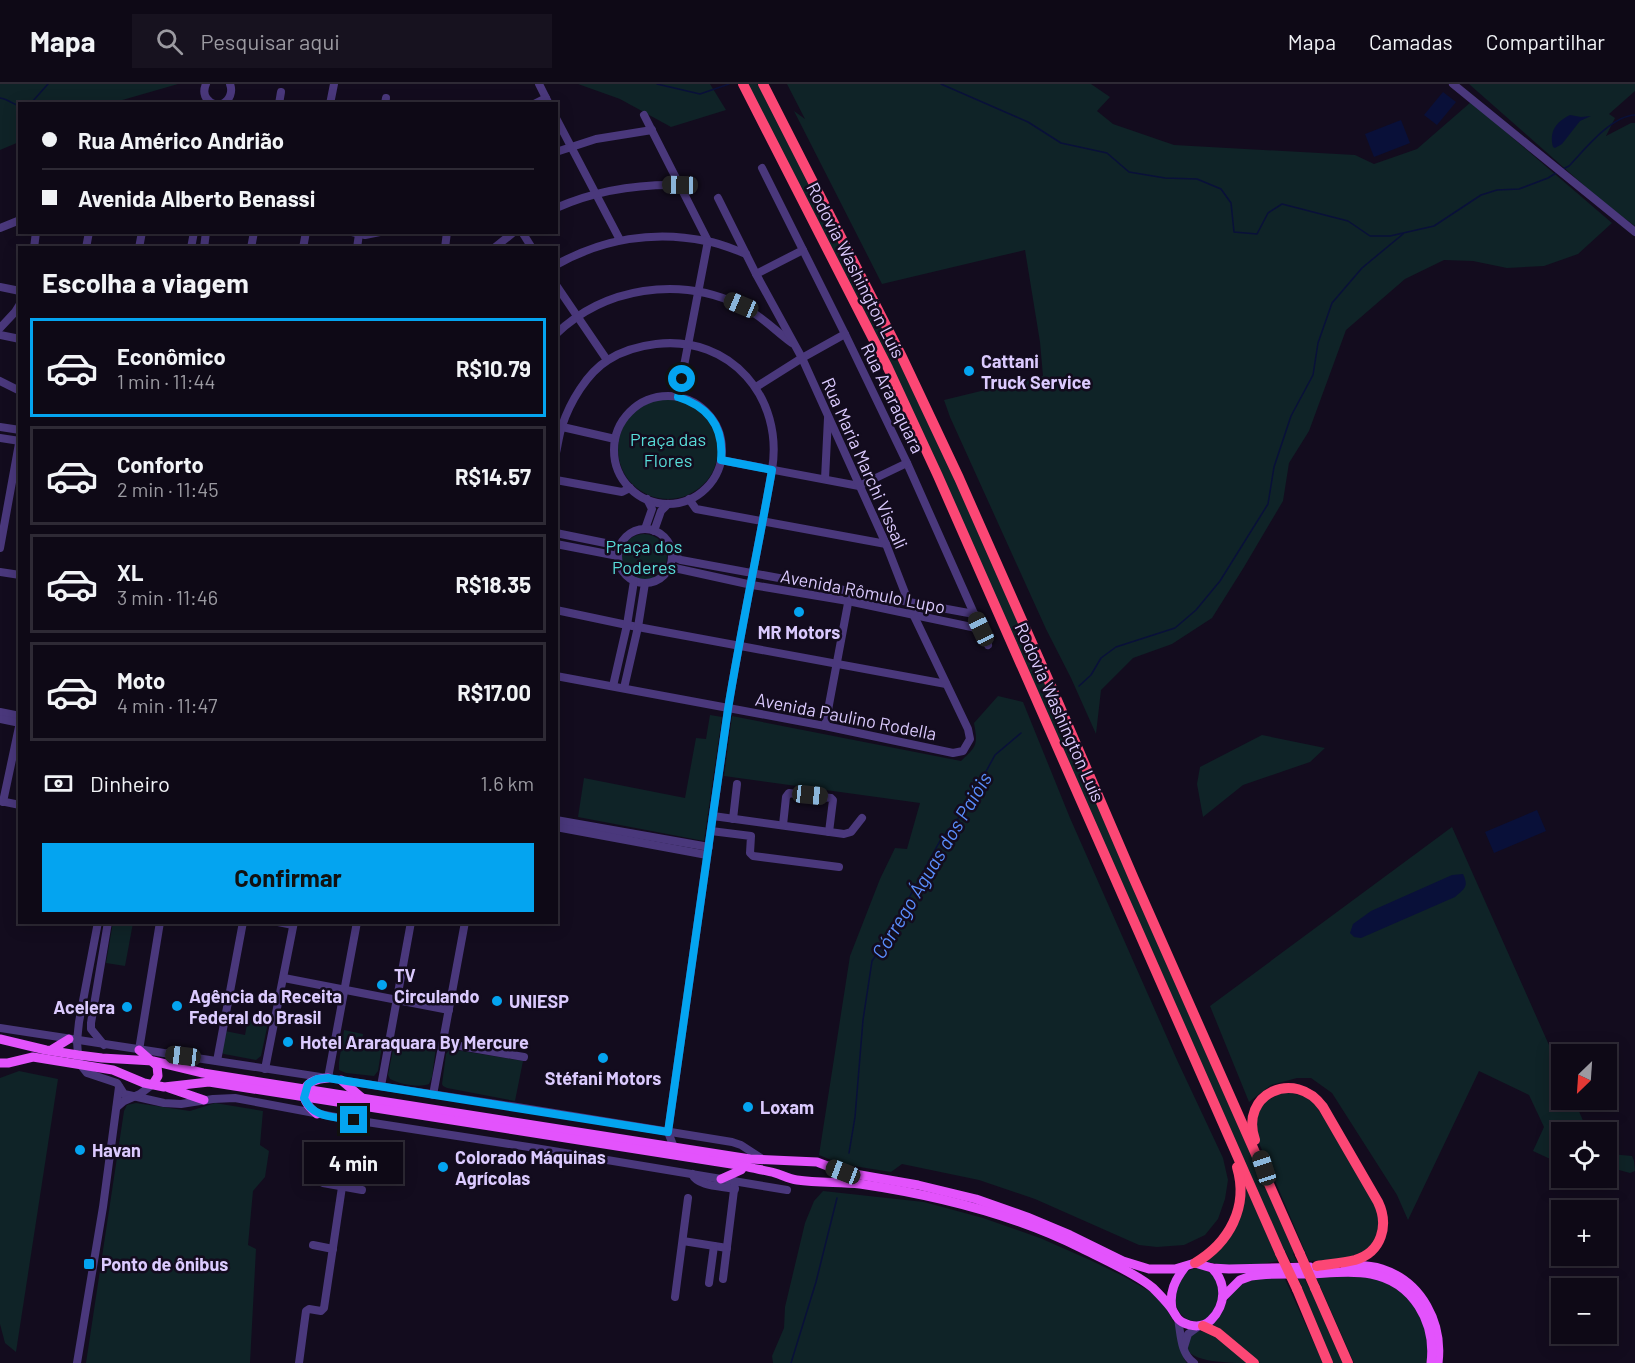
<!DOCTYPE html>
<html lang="pt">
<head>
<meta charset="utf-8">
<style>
  :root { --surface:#0e0916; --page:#17121f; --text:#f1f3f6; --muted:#9b9aa1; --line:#2e2a35; --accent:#04a4f0 }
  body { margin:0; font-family:Barlow,sans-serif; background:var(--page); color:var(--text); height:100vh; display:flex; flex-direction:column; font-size:22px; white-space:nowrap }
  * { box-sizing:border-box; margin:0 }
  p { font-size:20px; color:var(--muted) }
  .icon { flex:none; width:33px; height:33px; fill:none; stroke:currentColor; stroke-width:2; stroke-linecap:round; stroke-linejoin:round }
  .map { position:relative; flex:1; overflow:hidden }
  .sheet { position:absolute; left:18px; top:162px; width:540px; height:678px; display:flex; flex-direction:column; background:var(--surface); border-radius:0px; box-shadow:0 3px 15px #0003,0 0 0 2px var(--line) }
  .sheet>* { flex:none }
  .top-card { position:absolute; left:18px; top:18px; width:540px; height:132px; border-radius:0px; box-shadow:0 3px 15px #0003,0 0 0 2px var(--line); display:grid; align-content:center; height:132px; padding:0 24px; background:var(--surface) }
  .needle { width:39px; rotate:205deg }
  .tools { position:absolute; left:1551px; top:960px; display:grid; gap:12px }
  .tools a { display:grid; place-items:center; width:66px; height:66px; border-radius:0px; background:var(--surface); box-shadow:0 3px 15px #0003,0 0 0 2px var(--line); font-size:30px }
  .end { position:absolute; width:27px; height:27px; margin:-14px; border:8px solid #04a4f0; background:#111; box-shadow:0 0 0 3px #111 }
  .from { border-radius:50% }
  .bubble { position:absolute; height:42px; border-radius:0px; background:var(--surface); box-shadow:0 3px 15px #0003,0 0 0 2px var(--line); font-size:20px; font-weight:700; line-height:42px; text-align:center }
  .car { position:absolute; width:18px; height:36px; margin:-18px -9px; border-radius:8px; box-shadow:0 0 4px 2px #0007; background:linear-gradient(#222 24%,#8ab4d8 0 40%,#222 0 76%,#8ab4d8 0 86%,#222 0) }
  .top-card b { display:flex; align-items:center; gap:21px; height:57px; font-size:22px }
  .top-card b+b { border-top:2px solid var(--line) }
  .top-card i { width:15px; height:15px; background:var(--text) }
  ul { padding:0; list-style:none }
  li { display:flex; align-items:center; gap:18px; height:99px; margin:0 12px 9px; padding:0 12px; border:3px solid var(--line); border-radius:0px }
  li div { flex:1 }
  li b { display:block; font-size:22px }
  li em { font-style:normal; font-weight:700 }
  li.on { border-color:var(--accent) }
  li>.icon { width:54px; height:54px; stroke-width:1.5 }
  h2 { padding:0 24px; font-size:27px; line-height:72px }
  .pay { display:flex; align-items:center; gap:15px; height:66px; padding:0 24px; font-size:22px }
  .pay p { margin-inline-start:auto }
  .action { display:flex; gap:12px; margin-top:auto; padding:12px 24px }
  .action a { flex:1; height:69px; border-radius:0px; background:var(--accent); color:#111; font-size:24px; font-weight:700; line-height:69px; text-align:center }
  header { display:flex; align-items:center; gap:36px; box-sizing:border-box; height:84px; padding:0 30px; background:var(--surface); border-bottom:2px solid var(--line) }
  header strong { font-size:28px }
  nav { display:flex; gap:33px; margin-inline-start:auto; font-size:21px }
  .search { width:420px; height:54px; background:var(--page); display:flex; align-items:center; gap:15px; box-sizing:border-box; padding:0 21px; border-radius:0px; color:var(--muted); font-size:22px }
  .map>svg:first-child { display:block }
  .green { fill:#0f2327 }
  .water { fill:#091039 }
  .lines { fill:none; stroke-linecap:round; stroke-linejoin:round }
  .stream { stroke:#091039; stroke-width:1.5 }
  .minor { stroke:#4a387c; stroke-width:8 }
  .major { stroke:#e353fc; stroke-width:9 }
  .highway { stroke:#fc4775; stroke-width:10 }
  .highway-bridge { stroke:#fc4775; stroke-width:10 }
  .route { stroke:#04a4f0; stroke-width:8 }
  .poi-dot { fill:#04a4f0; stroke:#130c1e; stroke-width:2 }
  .labels { text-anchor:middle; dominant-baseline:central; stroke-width:5; stroke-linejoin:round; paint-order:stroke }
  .street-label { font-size:18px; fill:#dbcafe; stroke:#130c1e }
  .poi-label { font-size:18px; font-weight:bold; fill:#dbcafe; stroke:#130c1e; text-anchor:start }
  .park-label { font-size:18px; fill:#58dcd8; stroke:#130c1e }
  .water-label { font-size:20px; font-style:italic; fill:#5a8dfc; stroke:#130c1e }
</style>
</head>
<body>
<header>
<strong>Mapa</strong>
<div class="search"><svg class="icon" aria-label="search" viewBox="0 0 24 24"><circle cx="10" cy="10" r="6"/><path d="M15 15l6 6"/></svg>Pesquisar aqui</div>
<nav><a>Mapa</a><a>Camadas</a><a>Compartilhar</a></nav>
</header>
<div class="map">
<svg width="1635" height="1279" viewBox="0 0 1635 1279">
  <rect width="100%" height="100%" fill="#130c1e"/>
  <!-- green -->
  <g class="green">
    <polygon points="0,0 178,0 112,19 20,20 19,58 0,66"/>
    <polygon points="578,0 710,0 726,26 671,43 620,15"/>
    <polygon points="747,0 757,0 762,5 857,190 929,336 1033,569 1295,1168 1293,1170 1297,1178 1291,1178 1285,1167 1281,1162 919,343 849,201 749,8"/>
    <polygon points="787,0 1091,0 1110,13 1097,27 1113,40 1174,61 1355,71 1374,80 1417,65 1471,18 1612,139 1578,170 1544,182 1507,184 1473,177 1444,176 1405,195 1346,246 1309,347 1289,379 1283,417 1244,483 1212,534 1172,560 1133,574 1101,606 1096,650 1071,594 1046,545 950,333 944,316 1043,292 1040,258 1025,166 882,200 794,27 805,35"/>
    <polygon points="1469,0 1635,0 1635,7 1609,30 1615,34 1606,52 1631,39 1635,39 1635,142 1604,119"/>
    <circle cx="668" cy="365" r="50"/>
    <circle cx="644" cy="473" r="23"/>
    <path d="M 998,612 L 1023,618 L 1070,734 L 1177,976 L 1223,1074 L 1228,1096 L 1225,1115 L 1218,1135 L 1205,1151 L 1184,1161 L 1157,1163 L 1139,1161 L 1035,1115 L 979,1096 L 902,1080 L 891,1088 L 841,1080 L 819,1071 L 850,872 L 880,795 L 895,764 L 907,765 L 920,719 L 724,692 L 732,632 L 961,677 C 977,662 978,661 974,639 Z"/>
    <polygon points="710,631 722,633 704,757 578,733 584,694 685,714 696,654 706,655"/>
    <polygon points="1262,651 1325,664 1310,678 1243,701 1203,733 1197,700 1200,683"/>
    <polygon points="1452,743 1561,988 1562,1016 1574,1016 1588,1048 1562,1048 1561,1080 1533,1067 1544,1043 1529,1011 1479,987 1408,1136 1397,1111 1332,1009 1311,994 1297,994 1271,1001 1249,1018 1210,922"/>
    <polygon points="113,838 133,839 125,882 106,879"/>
    <polygon points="248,935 268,939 261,972 256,976 224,970 222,969 225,947 245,951"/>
    <polygon points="344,946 363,950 362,957 382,962 378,987 374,992 346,989 339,986 339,978"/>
    <path d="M 395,955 L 436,963 L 432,993 L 429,1000 C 418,1004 400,1000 390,995 L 388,991 Z"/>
    <polygon points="450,965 523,977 515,1017 447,1004 443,1002 442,1000 446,970"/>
    <polygon points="19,987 58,995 16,1268 5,1259 0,1240 0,994"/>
    <polygon points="1284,1007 1311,1014 1375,1116 1382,1136 1372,1163 1346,1175 1309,1177 1256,1052 1254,1046 1261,1020"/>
    <polygon points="136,1019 190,1027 215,1019 263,1027 260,1061 269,1067 265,1093 253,1107 248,1161 256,1165 250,1279 86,1279 124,1027 127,1021"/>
    <polygon points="1607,1061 1609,1061 1611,1070 1632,1072 1634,1077 1635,1087 1630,1089 1619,1086 1607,1088"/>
    <path d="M 1245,1100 L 1278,1177 C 1271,1178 1265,1180 1258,1181 C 1240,1183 1221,1181 1203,1177 L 1217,1166 Z"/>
    <polygon points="823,1107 924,1118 983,1134 1040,1154 1090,1176 1123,1192 1151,1208 1165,1222 1176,1242 1184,1275 1187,1279 773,1279 772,1272 784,1244 785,1223 805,1139 814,1117"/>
    <path d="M 1196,1184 C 1211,1185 1221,1196 1219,1212 C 1212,1255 1162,1238 1179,1199 C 1183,1191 1186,1187 1196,1184 Z"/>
    <polygon points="1354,1191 1380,1196 1400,1207 1416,1224 1427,1250 1427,1279 1354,1279 1316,1193"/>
    <polygon points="1304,1193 1309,1204 1312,1206 1344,1279 1332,1279 1298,1194"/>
    <path d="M 1259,1194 L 1285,1195 L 1323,1279 L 1258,1279 L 1210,1242 C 1225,1231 1225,1211 1241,1200 C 1246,1197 1253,1196 1259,1194 Z"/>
    <path d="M 1198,1247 C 1218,1248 1234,1267 1248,1279 C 1233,1279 1187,1279 1187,1262 C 1187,1253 1192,1251 1198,1247 Z"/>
  </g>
  <!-- water -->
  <g class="water">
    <polygon points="1443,8 1456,18 1437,41 1424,31"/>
    <path d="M 1570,31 L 1581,33 L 1591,32 L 1580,37 L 1562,60 L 1555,64 L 1553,63 C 1549,47 1556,38 1570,31 Z"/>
    <polygon points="1401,36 1410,59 1374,73 1365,50"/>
    <polygon points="1537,726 1546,747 1494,769 1485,748"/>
    <path d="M 1463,790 C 1469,803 1465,804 1455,813 L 1361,854 L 1354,853 L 1350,849 L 1353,840 L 1371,827 L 1452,791 Z"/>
  </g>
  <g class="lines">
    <!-- stream -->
    <g class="stream">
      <polyline points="657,0 700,10 729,0"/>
      <polyline points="941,0 1028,38 1061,59 1107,69 1129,88 1165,94 1197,95 1221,105 1231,119 1234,148 1257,150 1268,129 1282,120 1348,137 1370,152 1390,152 1434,142 1481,111 1497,106 1519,105 1548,94 1556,89"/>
      <path d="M 0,14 C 8,15 12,20 20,22"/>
      <polyline points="29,20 32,18 48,0"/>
      <path d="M 1563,85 L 1569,82 C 1585,65 1611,32 1635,31"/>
      <polyline points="1079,602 1091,591 1101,574 1116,563 1175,544 1196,526 1220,497 1268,420 1274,383 1291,332 1313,291 1318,259 1332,219 1362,184 1403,150"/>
      <polyline points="849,1069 855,1033 863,936 872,877 885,858 941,755 965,726 995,671 1021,649"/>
      <polyline points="791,1279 816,1198 837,1114"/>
    </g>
    <!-- minor -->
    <g class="minor">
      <path d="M 206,0 C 202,9 205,16 214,20"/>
      <polyline points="539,0 549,20"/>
      <polyline points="1453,0 1635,148"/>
      <path d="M 222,20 C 230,16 233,8 230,0"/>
      <polyline points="279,20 281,8"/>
      <polyline points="330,20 334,0"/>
      <polyline points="385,20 386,14"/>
      <polyline points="534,20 546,14"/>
      <polyline points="644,31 708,157 678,313"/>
      <polyline points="556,34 620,156"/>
      <polyline points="556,68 596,55 652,46"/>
      <polyline points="762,84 845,250 907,379 988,561"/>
      <path d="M 556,124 C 596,106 637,100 680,101"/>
      <polyline points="0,144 20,136"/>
      <polyline points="352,148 365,151 380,148"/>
      <polyline points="522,148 532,164"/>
      <polyline points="34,164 36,148"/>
      <polyline points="86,164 89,148"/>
      <polyline points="139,164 142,148"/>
      <polyline points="191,164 194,148"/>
      <polyline points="204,164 206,148"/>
      <polyline points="251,164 254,148"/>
      <polyline points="303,164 306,148"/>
      <polyline points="357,164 359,150"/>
      <polyline points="445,164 447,148"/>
      <polyline points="494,164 514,148"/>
      <path d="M 556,181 C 602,155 654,146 706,157 C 720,159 733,165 746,170"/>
      <polyline points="756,190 803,166"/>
      <polyline points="556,201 607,276"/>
      <polyline points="0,203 20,207"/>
      <polyline points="0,244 15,228 20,220"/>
      <path d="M 556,250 C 605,203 679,192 740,221 C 760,230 774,246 792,259"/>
      <polyline points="0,251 20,255"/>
      <polyline points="0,297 20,307"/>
      <polyline points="756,303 802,274 845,250"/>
      <circle cx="668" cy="366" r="54"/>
      <polyline points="558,342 615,355"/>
      <polyline points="0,343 20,346"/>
      <polyline points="0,354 20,357"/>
      <path d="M 556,369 C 558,360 559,351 562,342 C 570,318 587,289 608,276 C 622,267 639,262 656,260 C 731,251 784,314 772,386 C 758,466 741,545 728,625 L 668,1048 L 675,1066"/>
      <polyline points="721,376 859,402 907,379"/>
      <polyline points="825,395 828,334"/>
      <polyline points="556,396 622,408 630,404"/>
      <polyline points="689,415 696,425 886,460"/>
      <polyline points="645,445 652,425 647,415"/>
      <circle cx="645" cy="472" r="27"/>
      <polyline points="654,447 661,427 668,420"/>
      <polyline points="556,449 620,462"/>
      <polyline points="556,460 618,472"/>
      <polyline points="0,464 20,354"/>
      <polyline points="672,472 681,476 974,530"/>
      <polyline points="670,483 752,501 848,517 981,545"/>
      <polyline points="0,488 20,491"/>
      <polyline points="556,526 627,541 946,600"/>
      <polyline points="556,592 825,642 953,669 963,667 970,655 968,645 914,532 886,460 802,274 756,190 718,114"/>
      <polyline points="613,602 627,541 634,497"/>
      <polyline points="624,604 638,543 645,499"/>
      <polyline points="0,628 20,632"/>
      <polyline points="0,635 20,639"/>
      <polyline points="825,642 849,514"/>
      <polyline points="0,717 20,721"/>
      <polyline points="3,718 20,638"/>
      <polyline points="713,732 844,750 851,748 862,734"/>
      <polyline points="733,735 737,700"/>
      <polyline points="556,736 709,763"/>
      <polyline points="783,741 786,713 789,709 831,714 833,716 829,748"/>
      <polyline points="556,743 707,771"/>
      <polyline points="711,747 751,752 750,769 753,772 839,783"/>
      <polyline points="98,838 79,938 77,957 78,971 80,980 87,989 117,999 124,1010 164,1019 181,1020 213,1015 235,1014 341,1034 535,1064 787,1106"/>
      <polyline points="278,838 293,841"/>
      <polyline points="284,894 449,926"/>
      <polyline points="0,944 517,1023 732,1058 741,1061 764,1076"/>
      <polyline points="443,959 524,973"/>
      <polyline points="104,961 91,945 91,939 108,838"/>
      <polyline points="139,966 160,838"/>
      <polyline points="217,977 243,838"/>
      <polyline points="265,985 294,838"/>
      <polyline points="328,994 357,838"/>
      <polyline points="381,1002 411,838"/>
      <polyline points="433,1011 465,838"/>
      <polyline points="117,1023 124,1017 140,1010 153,1000"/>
      <path d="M 692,1090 C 698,1103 722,1102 735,1105"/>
      <polyline points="323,1099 362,1106"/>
      <polyline points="683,1157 727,1164"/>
      <polyline points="313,1161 333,1165"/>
      <polyline points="723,1195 735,1098"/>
      <polyline points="709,1199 714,1162"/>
      <polyline points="675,1213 688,1114"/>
      <path d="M 1178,1235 C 1181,1250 1180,1269 1194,1279"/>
      <polyline points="1184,1263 1188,1250 1199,1242"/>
      <polyline points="77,1279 103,1123 119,1003"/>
      <polyline points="299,1279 306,1227 309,1225 321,1227 324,1224 342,1103"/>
    </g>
    <!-- major -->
    <g class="major">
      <polyline points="0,955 46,966 78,971 102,974 153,977 203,989 750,1075 817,1078 843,1088 918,1101 976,1115 1027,1133 1070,1151 1123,1177 1149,1185 1175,1185 1195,1179 1212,1184 1229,1185 1310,1183"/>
      <polyline points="51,966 69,955"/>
      <polyline points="139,966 157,982 158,992 153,1000"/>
      <path d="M 0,979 L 8,979 L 33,973 L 113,986 L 144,999 L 164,1003 L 209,998 L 744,1082 C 754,1085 765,1086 775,1089 C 782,1091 789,1095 797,1096 C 817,1099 839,1098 860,1100 C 935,1111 1013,1130 1081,1164 C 1103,1175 1135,1189 1153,1204 C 1159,1210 1166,1217 1171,1224 C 1175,1229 1176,1235 1182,1238 C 1192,1243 1203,1244 1211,1236 C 1226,1221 1227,1199 1212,1184"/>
      <polyline points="341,996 361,1013"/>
      <polyline points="169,1004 204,1016"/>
      <path d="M 317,1030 C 296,1013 301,996 328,994"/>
      <polyline points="721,1095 741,1086 744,1082"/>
      <path d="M 1345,1182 C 1357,1181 1370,1181 1382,1185 C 1422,1198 1443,1239 1438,1279"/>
      <path d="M 1223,1213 L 1240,1196 L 1251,1192 C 1271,1189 1291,1190 1311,1190 C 1330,1189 1352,1186 1371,1190 C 1413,1198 1436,1238 1431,1279"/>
      <path d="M 1172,1225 C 1169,1208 1175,1196 1185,1183"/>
    </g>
    <!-- highway -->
    <g class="highway">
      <polyline points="743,0 888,284 938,392 1280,1169"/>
      <polyline points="763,0 901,271 959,394 1051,602 1134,795 1300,1170"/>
      <path d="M 1255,1056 C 1239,1010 1295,984 1323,1023 L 1378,1118 C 1389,1141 1382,1168 1355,1176 C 1343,1179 1330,1180 1317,1182"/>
      <path d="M 1195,1179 C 1229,1159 1249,1123 1237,1083"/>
      <polyline points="1315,1204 1348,1279"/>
      <polyline points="1297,1205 1328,1279"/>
      <polyline points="1203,1242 1218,1249 1254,1279"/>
    </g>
    <!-- highway-bridge -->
    <g class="highway-bridge">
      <polyline points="1280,1169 1297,1205"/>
      <polyline points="1300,1170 1315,1204"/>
    </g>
  </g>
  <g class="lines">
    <!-- route -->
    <path class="route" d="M 354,1036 C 335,1033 312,1034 304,1014 L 308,1000 L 317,995 L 328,994 L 668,1048 L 728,625 C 741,545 758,466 772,386 L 721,376 C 724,344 710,323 678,313 L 682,295"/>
  </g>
  <!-- markers -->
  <g class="poi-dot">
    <circle cx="969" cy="287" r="6"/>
    <circle cx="799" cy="528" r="6"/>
    <circle cx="382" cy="901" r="6"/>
    <circle cx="497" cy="917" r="6"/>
    <circle cx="177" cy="922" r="6"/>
    <circle cx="127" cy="923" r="6"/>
    <circle cx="288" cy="958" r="6"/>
    <circle cx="603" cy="974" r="6"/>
    <circle cx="748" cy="1023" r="6"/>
    <circle cx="80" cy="1066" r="6"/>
    <circle cx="443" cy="1083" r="6"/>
    <rect x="83" y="1174" width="12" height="12" rx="3"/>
  </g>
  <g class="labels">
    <!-- street labels -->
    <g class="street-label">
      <text transform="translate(856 186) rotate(63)">Rodovia Washington Luís</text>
      <text transform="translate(893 314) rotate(64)">Rua Araraquara</text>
      <text transform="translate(865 379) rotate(66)">Rua Maria Marchi Vissali</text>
      <text transform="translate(863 507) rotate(11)">Avenida Rômulo Lupo</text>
      <text transform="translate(1060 628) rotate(66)">Rodovia Washington Luís</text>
      <text transform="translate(846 632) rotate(11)">Avenida Paulino Rodella</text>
    </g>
    <!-- poi labels -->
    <g class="poi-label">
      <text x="981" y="277">Cattani<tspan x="981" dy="21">Truck Service</tspan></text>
      <text x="799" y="548" text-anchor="middle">MR Motors</text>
      <text x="394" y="891">TV<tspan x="394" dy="21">Circulando</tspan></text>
      <text x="189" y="912">Agência da Receita<tspan x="189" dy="21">Federal do Brasil</tspan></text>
      <text x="509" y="917">UNIESP</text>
      <text x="115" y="923" text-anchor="end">Acelera</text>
      <text x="300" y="958">Hotel Araraquara By Mercure</text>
      <text x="603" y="994" text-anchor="middle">Stéfani Motors</text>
      <text x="760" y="1023">Loxam</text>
      <text x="92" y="1066">Havan</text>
      <text x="455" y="1073">Colorado Máquinas<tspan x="455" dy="21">Agrícolas</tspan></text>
      <text x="101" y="1180">Ponto de ônibus</text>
    </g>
    <!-- park labels -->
    <g class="park-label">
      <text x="668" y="355">Praça das<tspan x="668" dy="21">Flores</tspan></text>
      <text x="644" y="462">Praça dos<tspan x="644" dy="21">Poderes</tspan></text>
    </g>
    <!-- water labels -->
    <g class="water-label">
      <text transform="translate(931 781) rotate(-59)">Córrego Águas dos Paióis</text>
    </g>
  </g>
</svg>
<div class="tools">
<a><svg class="needle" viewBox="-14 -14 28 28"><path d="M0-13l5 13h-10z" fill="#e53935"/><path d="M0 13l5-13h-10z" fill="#9b9aa1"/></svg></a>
<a><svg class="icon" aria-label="locate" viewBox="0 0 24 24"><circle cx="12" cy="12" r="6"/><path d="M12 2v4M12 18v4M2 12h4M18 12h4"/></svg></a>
<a>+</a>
<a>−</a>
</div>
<i class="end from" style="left:682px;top:295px"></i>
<i class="end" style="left:354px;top:1036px"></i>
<div class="bubble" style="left:304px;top:1058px;width:99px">4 min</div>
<i class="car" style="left:680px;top:101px;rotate:271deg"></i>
<i class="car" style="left:741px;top:221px;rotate:293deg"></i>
<i class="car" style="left:981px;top:545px;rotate:335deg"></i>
<i class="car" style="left:810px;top:711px;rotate:96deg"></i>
<i class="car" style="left:183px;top:972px;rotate:277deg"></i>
<i class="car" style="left:1264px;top:1084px;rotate:342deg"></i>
<i class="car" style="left:843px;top:1088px;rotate:291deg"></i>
<div class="top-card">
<b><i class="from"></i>Rua Américo Andrião</b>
<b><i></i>Avenida Alberto Benassi</b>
</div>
<section class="sheet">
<h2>Escolha a viagem</h2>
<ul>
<li class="on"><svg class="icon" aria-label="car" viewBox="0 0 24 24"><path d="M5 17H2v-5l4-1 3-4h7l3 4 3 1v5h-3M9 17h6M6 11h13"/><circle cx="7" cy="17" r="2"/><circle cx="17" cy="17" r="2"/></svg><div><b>Econômico</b><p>1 min · 11:44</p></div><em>R$10.79</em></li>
<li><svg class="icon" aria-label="car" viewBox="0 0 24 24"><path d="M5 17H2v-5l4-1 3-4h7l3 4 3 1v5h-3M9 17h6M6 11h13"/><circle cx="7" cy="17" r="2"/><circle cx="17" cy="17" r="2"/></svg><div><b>Conforto</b><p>2 min · 11:45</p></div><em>R$14.57</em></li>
<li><svg class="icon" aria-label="car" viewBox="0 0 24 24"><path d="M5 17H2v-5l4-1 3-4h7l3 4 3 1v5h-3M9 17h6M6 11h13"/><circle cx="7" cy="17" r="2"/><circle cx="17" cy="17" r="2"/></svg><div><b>XL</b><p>3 min · 11:46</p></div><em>R$18.35</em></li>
<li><svg class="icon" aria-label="car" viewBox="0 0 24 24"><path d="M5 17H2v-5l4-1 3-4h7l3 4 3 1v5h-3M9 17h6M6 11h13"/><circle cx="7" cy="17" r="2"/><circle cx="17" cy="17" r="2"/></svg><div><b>Moto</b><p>4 min · 11:47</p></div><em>R$17.00</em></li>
</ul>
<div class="pay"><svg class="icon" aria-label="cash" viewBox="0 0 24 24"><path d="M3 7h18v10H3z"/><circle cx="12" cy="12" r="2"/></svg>Dinheiro<p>1.6 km</p></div>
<div class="action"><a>Confirmar</a></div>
</section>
</div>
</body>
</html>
